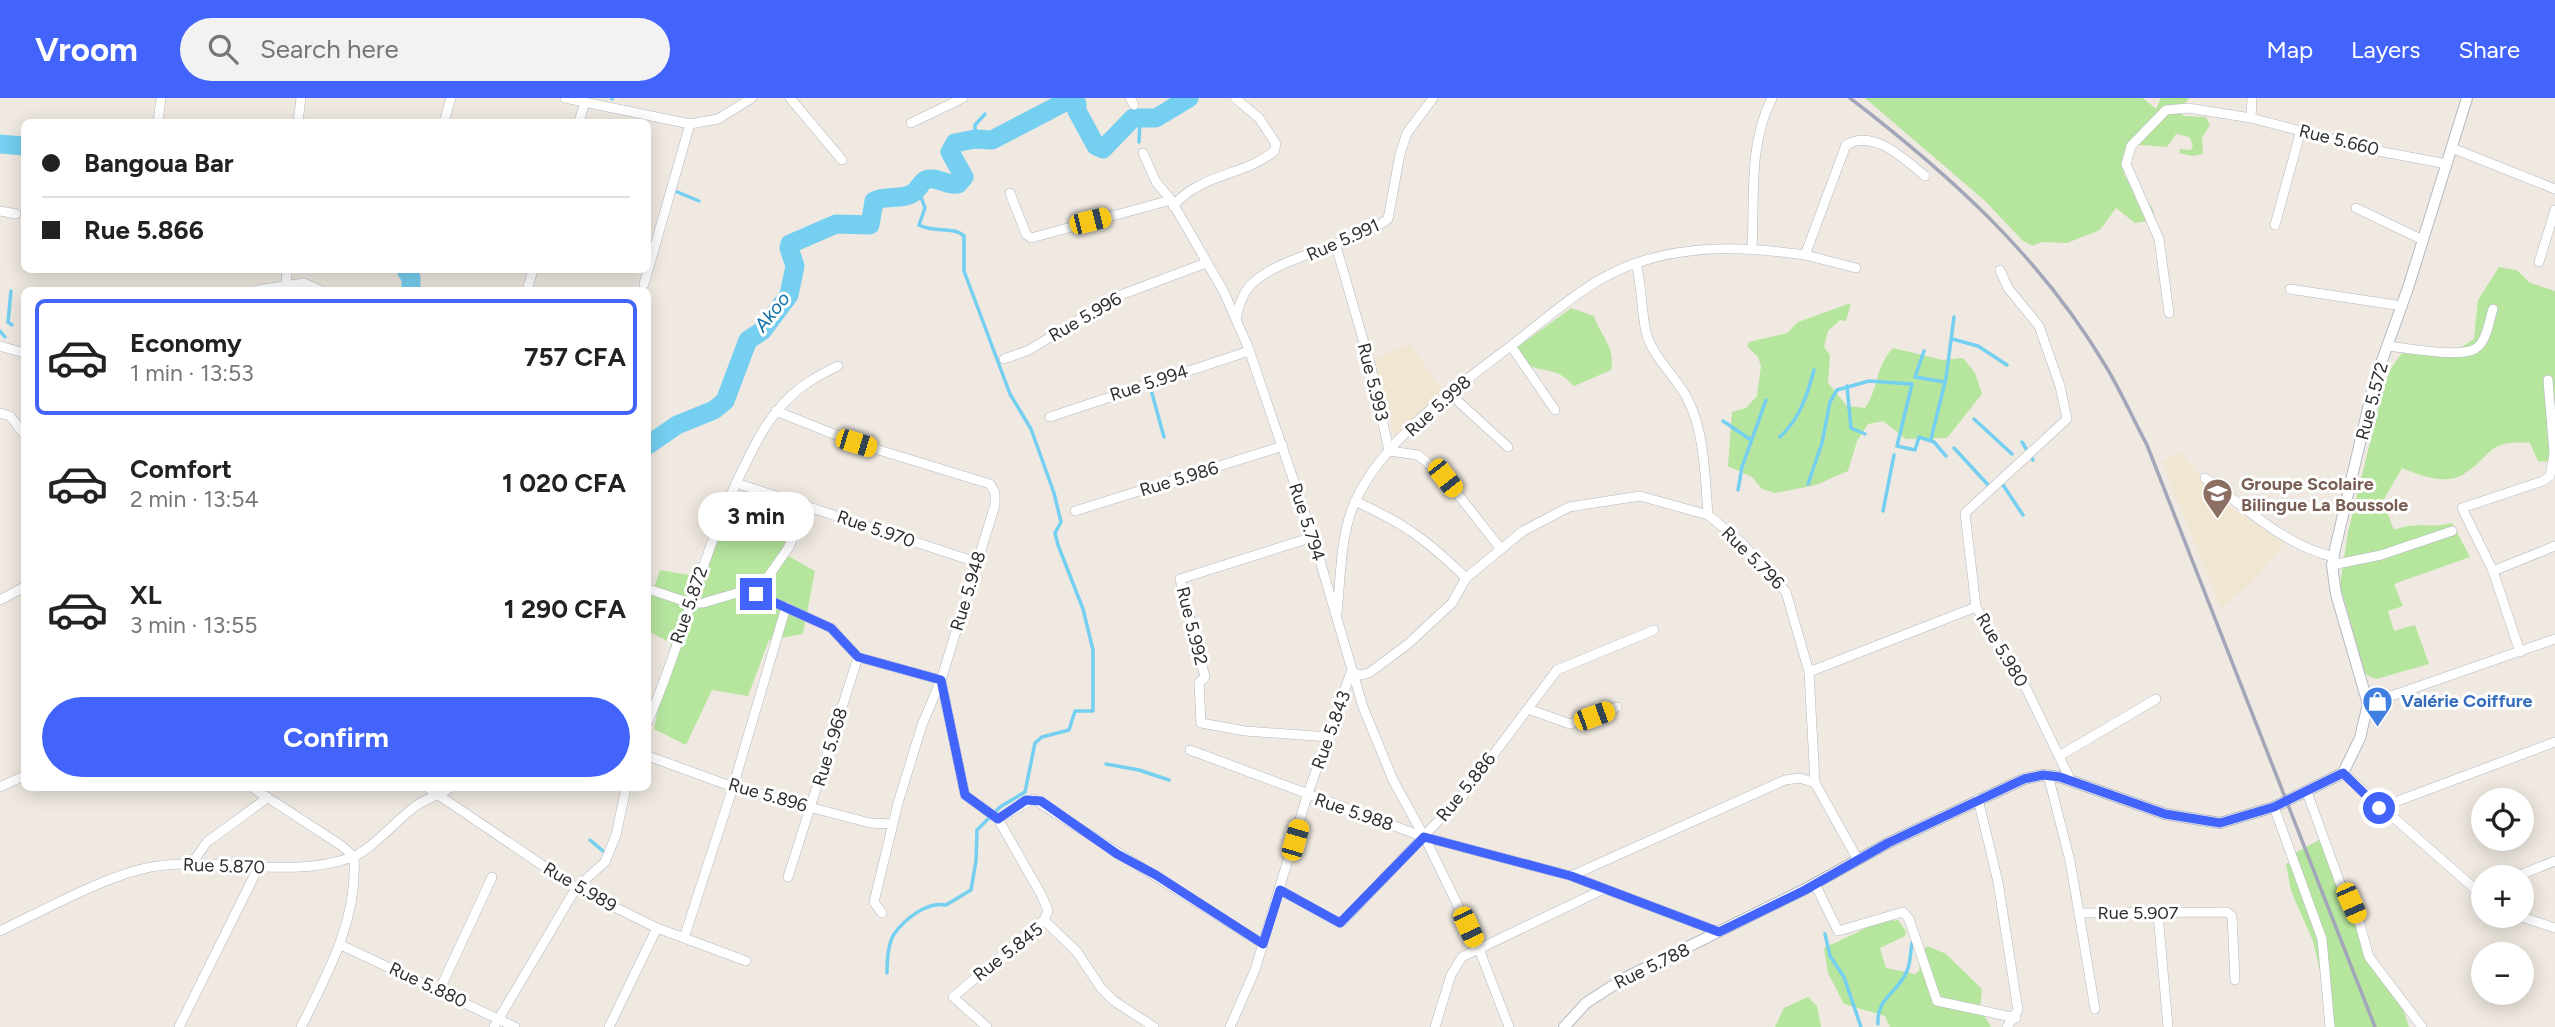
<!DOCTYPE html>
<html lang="en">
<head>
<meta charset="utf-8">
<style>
  :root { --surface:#fff; --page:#f2f2f2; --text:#222; --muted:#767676; --line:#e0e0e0; --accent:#4264fb }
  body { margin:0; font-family:Figtree,sans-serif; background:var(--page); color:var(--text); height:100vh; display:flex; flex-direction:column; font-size:26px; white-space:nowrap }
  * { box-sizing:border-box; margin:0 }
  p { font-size:23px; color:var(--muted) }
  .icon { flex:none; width:38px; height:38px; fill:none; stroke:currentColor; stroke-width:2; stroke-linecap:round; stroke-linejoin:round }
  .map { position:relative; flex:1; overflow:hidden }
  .details { position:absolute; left:21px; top:189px; width:630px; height:504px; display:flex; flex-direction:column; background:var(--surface); border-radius:10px; box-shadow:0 4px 18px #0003 }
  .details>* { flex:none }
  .banner { position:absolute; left:21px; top:21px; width:630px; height:154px; border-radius:10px; box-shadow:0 4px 18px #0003; display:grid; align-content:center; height:154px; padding:0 21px; background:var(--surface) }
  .tools { position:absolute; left:2471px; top:690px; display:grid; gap:14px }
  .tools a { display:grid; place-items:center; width:63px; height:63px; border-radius:50%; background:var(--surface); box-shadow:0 4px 18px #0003; font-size:35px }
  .end { position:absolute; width:32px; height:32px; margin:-16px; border:9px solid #4264fb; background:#fff; box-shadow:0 0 0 4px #fff }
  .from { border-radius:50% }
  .bubble { position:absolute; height:49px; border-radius:24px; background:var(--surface); box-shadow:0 4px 18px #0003; font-size:23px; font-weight:700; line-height:49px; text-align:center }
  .car { position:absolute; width:21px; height:42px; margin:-21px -10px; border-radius:9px; box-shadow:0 0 5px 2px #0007; background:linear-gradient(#f5c518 24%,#345 0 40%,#f5c518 0 76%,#345 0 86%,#f5c518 0) }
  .banner b { display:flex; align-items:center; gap:24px; height:66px; font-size:26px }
  .banner b+b { border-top:2px solid var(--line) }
  .banner i { width:18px; height:18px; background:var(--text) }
  ul { padding:12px 0 0; list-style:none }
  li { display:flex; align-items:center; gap:21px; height:116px; margin:0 14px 10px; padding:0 7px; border:4px solid transparent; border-radius:10px }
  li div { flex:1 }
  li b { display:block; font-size:26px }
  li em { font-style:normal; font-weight:700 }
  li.active { border-color:var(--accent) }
  li>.icon { width:63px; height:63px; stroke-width:1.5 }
  .cta { display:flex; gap:14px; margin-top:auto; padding:14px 21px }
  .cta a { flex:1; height:80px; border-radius:42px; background:var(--accent); color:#fff; font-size:28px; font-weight:700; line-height:80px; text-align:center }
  header { display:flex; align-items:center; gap:42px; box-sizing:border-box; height:98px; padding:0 35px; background:var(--accent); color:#fff }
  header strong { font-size:33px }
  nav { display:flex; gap:38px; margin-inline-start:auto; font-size:24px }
  .search { width:490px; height:63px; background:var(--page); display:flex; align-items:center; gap:18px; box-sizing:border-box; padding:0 24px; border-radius:38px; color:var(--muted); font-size:26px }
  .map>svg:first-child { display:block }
  .education { fill:#f0e6d1 }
  .green { fill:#b6e59e }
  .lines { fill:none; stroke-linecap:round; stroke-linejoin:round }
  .stream { stroke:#75cff0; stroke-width:3.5 }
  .river { stroke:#75cff0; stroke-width:19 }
  .minor-casing { stroke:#b4b7c1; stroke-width:10 }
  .tertiary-casing { stroke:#b4b7c1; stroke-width:12 }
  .minor { stroke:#fff; stroke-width:9 }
  .tertiary { stroke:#fff; stroke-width:10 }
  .rail { stroke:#a3a6b8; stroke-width:3.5 }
  .route { stroke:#4264fb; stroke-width:9 }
  .labels { text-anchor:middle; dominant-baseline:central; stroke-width:6; stroke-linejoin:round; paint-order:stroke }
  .street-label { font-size:18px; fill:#2e2e2e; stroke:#fff }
  .education-label { font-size:18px; font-weight:bold; fill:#785e54; stroke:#fff; text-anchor:start }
  .shop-label { font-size:18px; font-weight:bold; fill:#366cbe; stroke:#fff; text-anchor:start }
  .water-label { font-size:19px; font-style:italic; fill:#0d6fa3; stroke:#fff }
</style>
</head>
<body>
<header>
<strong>Vroom</strong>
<div class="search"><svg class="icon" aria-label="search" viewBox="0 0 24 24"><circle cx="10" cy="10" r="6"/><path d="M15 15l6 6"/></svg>Search here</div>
<nav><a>Map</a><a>Layers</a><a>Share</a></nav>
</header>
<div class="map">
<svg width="2555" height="929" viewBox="0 0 2555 929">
  <rect width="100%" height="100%" fill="#efe9e1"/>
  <!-- education -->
  <g class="education">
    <polygon points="1410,246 1445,295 1395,338 1373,262"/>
    <polygon points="2180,354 2218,401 2284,446 2253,483 2221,510 2162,364"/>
  </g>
  <!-- green -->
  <g class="green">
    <polygon points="1865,0 2143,0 2156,11 2161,0 2189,0 2181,12 2183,18 2206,19 2210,27 2202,40 2203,56 2192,58 2179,55 2180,51 2191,52 2193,46 2189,39 2176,36 2167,49 2140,47 2127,52 2124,77 2144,105 2152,109 2154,116 2148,123 2135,125 2116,110 2100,132 2067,145 2041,144 2033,148 2023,143 1984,102"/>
    <path d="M 2499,169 L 2517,172 L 2530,185 L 2555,193 L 2555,364 L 2538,363 L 2530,345 C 2485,341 2493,359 2462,377 C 2444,387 2419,377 2402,370 L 2383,403 L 2394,432 C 2418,423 2428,431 2452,425 L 2470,459 L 2394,486 L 2403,508 L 2388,513 L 2394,533 L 2415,527 L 2429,566 L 2376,581 L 2365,576 L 2340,487 L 2348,434 L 2384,288 L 2391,270 L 2402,255 C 2432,258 2449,259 2474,241 L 2478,202 Z"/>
    <path d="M 1851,205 L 1846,223 L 1840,222 L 1828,233 L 1824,249 L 1830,257 L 1828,285 L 1847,308 L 1865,310 C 1880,288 1873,273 1893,250 L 1943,262 L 1963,260 L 1975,275 L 1982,296 L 1947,340 L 1906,341 L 1883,323 L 1868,326 L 1857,343 L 1848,373 L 1816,387 L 1775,395 L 1762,391 L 1752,379 L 1728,368 L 1732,314 L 1746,310 L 1757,298 L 1761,268 L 1758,259 L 1747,248 L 1749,244 L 1787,235 L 1798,224 Z"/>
    <path d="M 1571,210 L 1594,218 C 1600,238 1616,248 1611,272 L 1574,288 C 1570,284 1565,279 1561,277 C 1545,268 1519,275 1518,249 Z"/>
    <polygon points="737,397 799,412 781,454 815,473 803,536 769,542 748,598 712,592 686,647 654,631 671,545 648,533 648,507 660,472 700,479"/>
    <polygon points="2319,742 2353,815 2374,872 2403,911 2409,929 2333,929 2313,843 2291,793 2286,766 2296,761 2295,755"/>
    <polygon points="1898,822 1906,833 1905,838 1880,850 1886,870 1915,876 1919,873 1921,853 1928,848 1946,856 1982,891 1980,910 1991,929 1890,929 1885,918 1844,906 1828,875 1824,850 1879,824"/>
    <polygon points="1808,899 1817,908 1821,929 1775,929 1784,910"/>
  </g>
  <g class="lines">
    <!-- stream -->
    <g class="stream">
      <polyline points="612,1 612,0"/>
      <polyline points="975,41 975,27 985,16"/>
      <polyline points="1139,44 1140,20"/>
      <polyline points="675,93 699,103"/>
      <polyline points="26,172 27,172"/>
      <polyline points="11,193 8,224 12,227"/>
      <polyline points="0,233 5,239"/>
      <polyline points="1952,241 1978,248 2007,267"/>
      <polyline points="1924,253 1915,279 1945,284"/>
      <polyline points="1150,288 1164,339"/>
      <polyline points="1847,288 1851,330 1865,336"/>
      <polyline points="1974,321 2012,356"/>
      <polyline points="1723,323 1751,342"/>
      <path d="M 1780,339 C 1800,320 1807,298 1814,272"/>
      <polyline points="1931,341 1946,280 1954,219"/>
      <polyline points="2022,344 2033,362"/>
      <polyline points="1954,350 1990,389"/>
      <polyline points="2001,384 2023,417"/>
      <polyline points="1808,386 1822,345 1830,304 1837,292 1869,283 1912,286 1897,348 1915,352 1919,339 1934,344 1946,358"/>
      <polyline points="1738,392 1742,369 1766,302"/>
      <polyline points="1883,413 1894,357"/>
      <polyline points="1106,666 1139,672 1169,682"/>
      <polyline points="590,742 603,753"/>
      <polyline points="1825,836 1830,858 1844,879 1861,929"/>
      <path d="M 887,875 C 887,864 888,846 894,836 C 905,821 927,803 946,807 L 971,792 L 976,763 L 977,732 L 1000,709 L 1025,694 L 1035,645 L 1042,639 L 1069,632 L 1075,613 L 1093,613 L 1093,552 L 1083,511 L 1058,447 L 1055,435 L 1061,424 L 1054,395 L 1031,331 L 1010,296 L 964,173 L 964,138 C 954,128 933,135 919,127 L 925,110 L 918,91"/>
      <path d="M 1878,926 C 1876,900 1898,895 1907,873 C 1911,864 1910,855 1912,845"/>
    </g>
    <!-- river -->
    <g class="river">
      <polyline points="0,46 24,48"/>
      <polyline points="406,172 411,180 411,192"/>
      <path d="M 648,347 L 677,327 L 714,312 L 725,303 L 748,242 L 762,233 L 789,197 L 795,168 L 789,150 L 790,146 L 836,126 L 870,127 L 874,103 C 887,96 901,103 913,95 C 920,91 921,81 930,81 C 941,80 947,88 958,86 L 964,79 L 950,54 L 955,45 L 975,41 L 992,42 L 1061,6 L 1071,3 L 1077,6 L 1077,13 L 1096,48 L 1103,51 L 1133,20 L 1156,20 L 1189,0"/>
    </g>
    <defs>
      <g id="minor">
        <polyline points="565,0 690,26 644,186"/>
        <polyline points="790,0 842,62"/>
        <polyline points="1130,0 1134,7"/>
        <polyline points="2252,0 2251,20 2378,53 2447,66"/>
        <polyline points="158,24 161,0"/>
        <polyline points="298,24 301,0"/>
        <polyline points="444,24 451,0"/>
        <polyline points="579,24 585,4"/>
        <polyline points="911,25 963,0"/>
        <polyline points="690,26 718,21 752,0"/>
        <polyline points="2452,50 2555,91"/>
        <polyline points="1143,55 1156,84 1171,102"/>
        <polyline points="1010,95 1026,136 1031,140 1171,102 1224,194 1248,249 1313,439 1363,609 1393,682 1428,746 1479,851 1509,929"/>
        <path d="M 1173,108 C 1201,75 1245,78 1274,53 L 1276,46 L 1259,20 L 1235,0"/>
        <polyline points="2356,110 2423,142"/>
        <polyline points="0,113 16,116"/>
        <polyline points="2275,127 2301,32"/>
        <polyline points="1336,148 1371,269 1389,353 1418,357 1445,380 1501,451"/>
        <path d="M 1752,150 C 1755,98 1748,48 1772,0"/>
        <polyline points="1805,157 1856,170"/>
        <polyline points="2539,164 2555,112"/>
        <path d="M 1636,165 C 1642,188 1641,211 1646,234 C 1652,259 1677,279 1688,302 C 1705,336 1705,380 1708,417"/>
        <polyline points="286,186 287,172"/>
        <polyline points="2290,191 2402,208"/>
        <polyline points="257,192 304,185 320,192"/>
        <polyline points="527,192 533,172"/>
        <polyline points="2169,215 2159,141 2126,66 2131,48 2166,12 2188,10 2251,20"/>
        <path d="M 1236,221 C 1238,211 1241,199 1248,190 C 1274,158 1352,149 1388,121 L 1400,56 L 1407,35 L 1433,0"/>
        <polyline points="0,248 24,255"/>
        <polyline points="1511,248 1555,312"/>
        <path d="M 2388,248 C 2407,250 2459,260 2475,251 C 2487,244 2489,222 2493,211"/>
        <polyline points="1004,261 1029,252 1118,198 1206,165"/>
        <polyline points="1450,296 1508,349"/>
        <polyline points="776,313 856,345 990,386 995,395 995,407 941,582 922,627 898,705 874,804 882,815"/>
        <polyline points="0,315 10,318 24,336"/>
        <polyline points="1050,319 1249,253"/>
        <path d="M 2205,380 C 2245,409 2285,448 2334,459"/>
        <polyline points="736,385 976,464"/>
        <path d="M 1355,403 C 1405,426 1427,442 1466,480"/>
        <polyline points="1075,413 1283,348"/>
        <polyline points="1313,439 1180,481 1205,579 1199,585 1201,625 1245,633 1329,639"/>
        <polyline points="2332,467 2381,457 2452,433"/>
        <polyline points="2493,473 2555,448"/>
        <polyline points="648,491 690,505 703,505 737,495 756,496 831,530 858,559 941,582 965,697 998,721"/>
        <polyline points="756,496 789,449 806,407"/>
        <polyline points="0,502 24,489"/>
        <polyline points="1976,509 1965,415 2067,321 2060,288 2039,228 2008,190 2000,172"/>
        <path d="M 1337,514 C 1341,478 1340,437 1355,404 C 1382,342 1459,287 1512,247 C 1551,217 1589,181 1636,165 C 1691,146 1748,149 1805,157 L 1846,47 C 1874,31 1903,60 1925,78"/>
        <polyline points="2520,554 2493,473 2462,410 2543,383 2550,378 2554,355 2548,282"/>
        <polyline points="1809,574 1976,509 2027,592 2070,681"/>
        <polyline points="2368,606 2555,541"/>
        <polyline points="1528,611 1570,626 1617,609"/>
        <path d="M 648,623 C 683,543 702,456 740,377 C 751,355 762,330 778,312 C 795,291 814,279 838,268"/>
        <polyline points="1190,652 1424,739 1571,778 1719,834"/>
        <polyline points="2061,657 2156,601"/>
        <polyline points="648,658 733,689 870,725 892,726"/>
        <polyline points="2343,675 2483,798"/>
        <polyline points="2048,677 2070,763 2079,815 2227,814 2232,818 2235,882"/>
        <polyline points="0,689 24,678"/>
        <path d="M 253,690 L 342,748 L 354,759 C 358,821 328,875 301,929"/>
        <polyline points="428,690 576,790 657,830 746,863"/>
        <polyline points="2307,694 2340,785 2359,823 2369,859 2422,929"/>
        <polyline points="1978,701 1998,784 2018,912 2007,929"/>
        <polyline points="2274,709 2322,841 2330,929"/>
        <polyline points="2379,710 2555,644"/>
        <polyline points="192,765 207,744 267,700"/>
        <polyline points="1571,778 1785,682 1800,680 1815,685"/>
        <polyline points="788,779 858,559"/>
        <polyline points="2515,779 2555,763"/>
        <polyline points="1815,786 1838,833 1903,814 1909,821 1937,903 2016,920"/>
        <polyline points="1280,792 1337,824 1343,823 1463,697 1557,572 1654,532"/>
        <polyline points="2079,815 2095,911"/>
        <polyline points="2158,816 2168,929"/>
        <polyline points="2516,817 2555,830"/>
        <polyline points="1044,822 1048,813 1042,798 998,721 1033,701 1263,846"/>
        <path d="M 0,833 C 42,813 114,773 158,768 C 222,759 288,781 350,760 C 369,754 396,723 413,710 C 424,701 438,698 450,690"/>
        <polyline points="684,840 733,689 786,509"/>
        <polyline points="341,847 515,929"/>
        <polyline points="440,891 492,779"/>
        <polyline points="179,929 258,770"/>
        <polyline points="494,929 576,790 605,764 616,737 626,690"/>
        <polyline points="609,929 657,830"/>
        <polyline points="987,929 953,899 1044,822 1077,854 1101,890 1114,903 1154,929"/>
        <polyline points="1230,929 1255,872 1307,698 1351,574 1361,577 1369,575 1408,546 1452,505 1466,480 1523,433 1569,409 1640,398 1708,417 1742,445 1786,494 1809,574 1815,685 1858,762"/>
        <polyline points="1435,929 1451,877 1462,859 1604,791"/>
      </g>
      <polyline id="tertiary" points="1564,929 1586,905 1623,881 1805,791 1888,745 2024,681 2043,677 2060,679 2165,716 2220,725 2274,709 2343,675 2360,640 2368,606 2336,496 2332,467 2335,451 2374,285 2408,190 2467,0"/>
    </defs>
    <!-- minor casing -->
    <use href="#minor" class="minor-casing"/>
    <!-- tertiary casing -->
    <use href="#tertiary" class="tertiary-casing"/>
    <!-- minor -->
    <use href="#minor" class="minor"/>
    <!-- tertiary -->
    <use href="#tertiary" class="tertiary"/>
    <!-- rail -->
    <path class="rail" d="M 1850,0 C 1949,76 2040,158 2105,267 C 2121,293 2133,321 2147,347 L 2375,929"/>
  </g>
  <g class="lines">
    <!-- route -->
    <polyline class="route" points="756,496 831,530 858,559 941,582 965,697 998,721 1026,702 1041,703 1117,756 1156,777 1263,846 1280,792 1340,825 1424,739 1571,778 1719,834 1805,792 1888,745 2024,681 2043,677 2060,679 2165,716 2220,725 2274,709 2343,675 2379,710"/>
  </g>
  <!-- icons -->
  <defs>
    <symbol id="school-pin" viewBox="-11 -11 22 30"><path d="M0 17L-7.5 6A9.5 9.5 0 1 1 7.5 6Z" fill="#8d6e63" stroke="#fff"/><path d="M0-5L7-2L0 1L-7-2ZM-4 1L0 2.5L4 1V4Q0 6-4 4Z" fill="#fff"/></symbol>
    <symbol id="shop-pin" viewBox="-11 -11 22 30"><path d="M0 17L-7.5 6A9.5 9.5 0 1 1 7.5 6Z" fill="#3f7fe0" stroke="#fff"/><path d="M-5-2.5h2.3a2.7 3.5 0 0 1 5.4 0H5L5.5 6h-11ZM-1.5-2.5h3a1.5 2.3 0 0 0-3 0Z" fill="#fff"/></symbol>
  </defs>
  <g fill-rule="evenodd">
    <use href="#school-pin" x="2200" y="378" width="35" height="47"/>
    <use href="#shop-pin" x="2360" y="586" width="35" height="47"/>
  </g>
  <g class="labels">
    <!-- street labels -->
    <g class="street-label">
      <text transform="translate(2339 42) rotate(14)">Rue 5.660</text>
      <text transform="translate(1343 142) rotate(-24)">Rue 5.991</text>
      <text transform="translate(1085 219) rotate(-30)">Rue 5.996</text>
      <text transform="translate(1373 284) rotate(76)">Rue 5.993</text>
      <text transform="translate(1149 285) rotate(-18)">Rue 5.994</text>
      <text transform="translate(2372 303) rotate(-75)">Rue 5.572</text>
      <text transform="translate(1438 308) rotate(-42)">Rue 5.998</text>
      <text transform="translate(1179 381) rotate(-17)">Rue 5.986</text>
      <text transform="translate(1307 424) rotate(72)">Rue 5.794</text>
      <text transform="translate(876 431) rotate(19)">Rue 5.970</text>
      <text transform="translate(1753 460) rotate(45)">Rue 5.796</text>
      <text transform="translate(968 493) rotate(-73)">Rue 5.948</text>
      <text transform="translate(689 507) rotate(-71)">Rue 5.872</text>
      <text transform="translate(1192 528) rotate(76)">Rue 5.992</text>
      <text transform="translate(2002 552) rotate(59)">Rue 5.980</text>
      <text transform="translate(1331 632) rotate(-70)">Rue 5.843</text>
      <text transform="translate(830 649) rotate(-73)">Rue 5.968</text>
      <text transform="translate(1466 689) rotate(-51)">Rue 5.886</text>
      <text transform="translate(768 697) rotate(16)">Rue 5.896</text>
      <text transform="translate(1354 714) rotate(19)">Rue 5.988</text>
      <text transform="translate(224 768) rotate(2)">Rue 5.870</text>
      <text transform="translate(580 789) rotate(30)">Rue 5.989</text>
      <text x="2138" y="815">Rue 5.907</text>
      <text transform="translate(1008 854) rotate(-38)">Rue 5.845</text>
      <text transform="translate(1652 868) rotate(-26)">Rue 5.788</text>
      <text transform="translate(428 887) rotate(25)">Rue 5.880</text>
    </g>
    <!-- education labels -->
    <g class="education-label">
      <text x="2241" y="386">Groupe Scolaire<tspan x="2241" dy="21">Bilingue La Boussole</tspan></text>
    </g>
    <!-- shop labels -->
    <g class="shop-label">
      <text x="2401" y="603">Valérie Coiffure</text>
    </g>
    <!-- water labels -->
    <g class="water-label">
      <text transform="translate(772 214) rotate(-52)">Akoo</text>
    </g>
  </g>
</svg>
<div class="tools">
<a><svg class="icon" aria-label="locate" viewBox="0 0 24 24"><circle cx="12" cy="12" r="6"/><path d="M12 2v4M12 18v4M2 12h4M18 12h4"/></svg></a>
<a>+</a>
<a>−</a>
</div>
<i class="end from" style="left:2379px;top:710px"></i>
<i class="end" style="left:756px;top:496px"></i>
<div class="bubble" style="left:698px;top:394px;width:116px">3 min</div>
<i class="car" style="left:1090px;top:123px;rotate:76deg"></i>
<i class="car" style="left:856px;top:345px;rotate:107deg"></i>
<i class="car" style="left:1445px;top:380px;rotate:142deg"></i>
<i class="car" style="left:1594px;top:618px;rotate:70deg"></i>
<i class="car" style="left:1295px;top:742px;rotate:16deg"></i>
<i class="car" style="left:2351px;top:805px;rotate:156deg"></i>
<i class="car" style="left:1468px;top:829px;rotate:155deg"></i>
<div class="banner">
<b><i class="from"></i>Bangoua Bar</b>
<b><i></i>Rue 5.866</b>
</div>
<section class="details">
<ul>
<li class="active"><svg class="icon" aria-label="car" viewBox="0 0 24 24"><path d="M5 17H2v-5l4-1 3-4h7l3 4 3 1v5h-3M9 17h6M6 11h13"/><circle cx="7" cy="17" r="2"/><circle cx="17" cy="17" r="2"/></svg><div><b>Economy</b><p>1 min · 13:53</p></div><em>757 CFA</em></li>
<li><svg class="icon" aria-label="car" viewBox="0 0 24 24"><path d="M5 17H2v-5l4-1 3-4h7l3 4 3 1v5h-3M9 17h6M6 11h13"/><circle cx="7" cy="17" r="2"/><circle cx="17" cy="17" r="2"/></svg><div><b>Comfort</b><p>2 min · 13:54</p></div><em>1 020 CFA</em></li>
<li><svg class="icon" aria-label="car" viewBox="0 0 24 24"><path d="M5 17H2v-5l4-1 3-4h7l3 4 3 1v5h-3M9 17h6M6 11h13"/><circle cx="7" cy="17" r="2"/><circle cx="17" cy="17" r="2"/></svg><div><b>XL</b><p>3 min · 13:55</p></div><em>1 290 CFA</em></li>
</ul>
<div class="cta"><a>Confirm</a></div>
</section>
</div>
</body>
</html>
